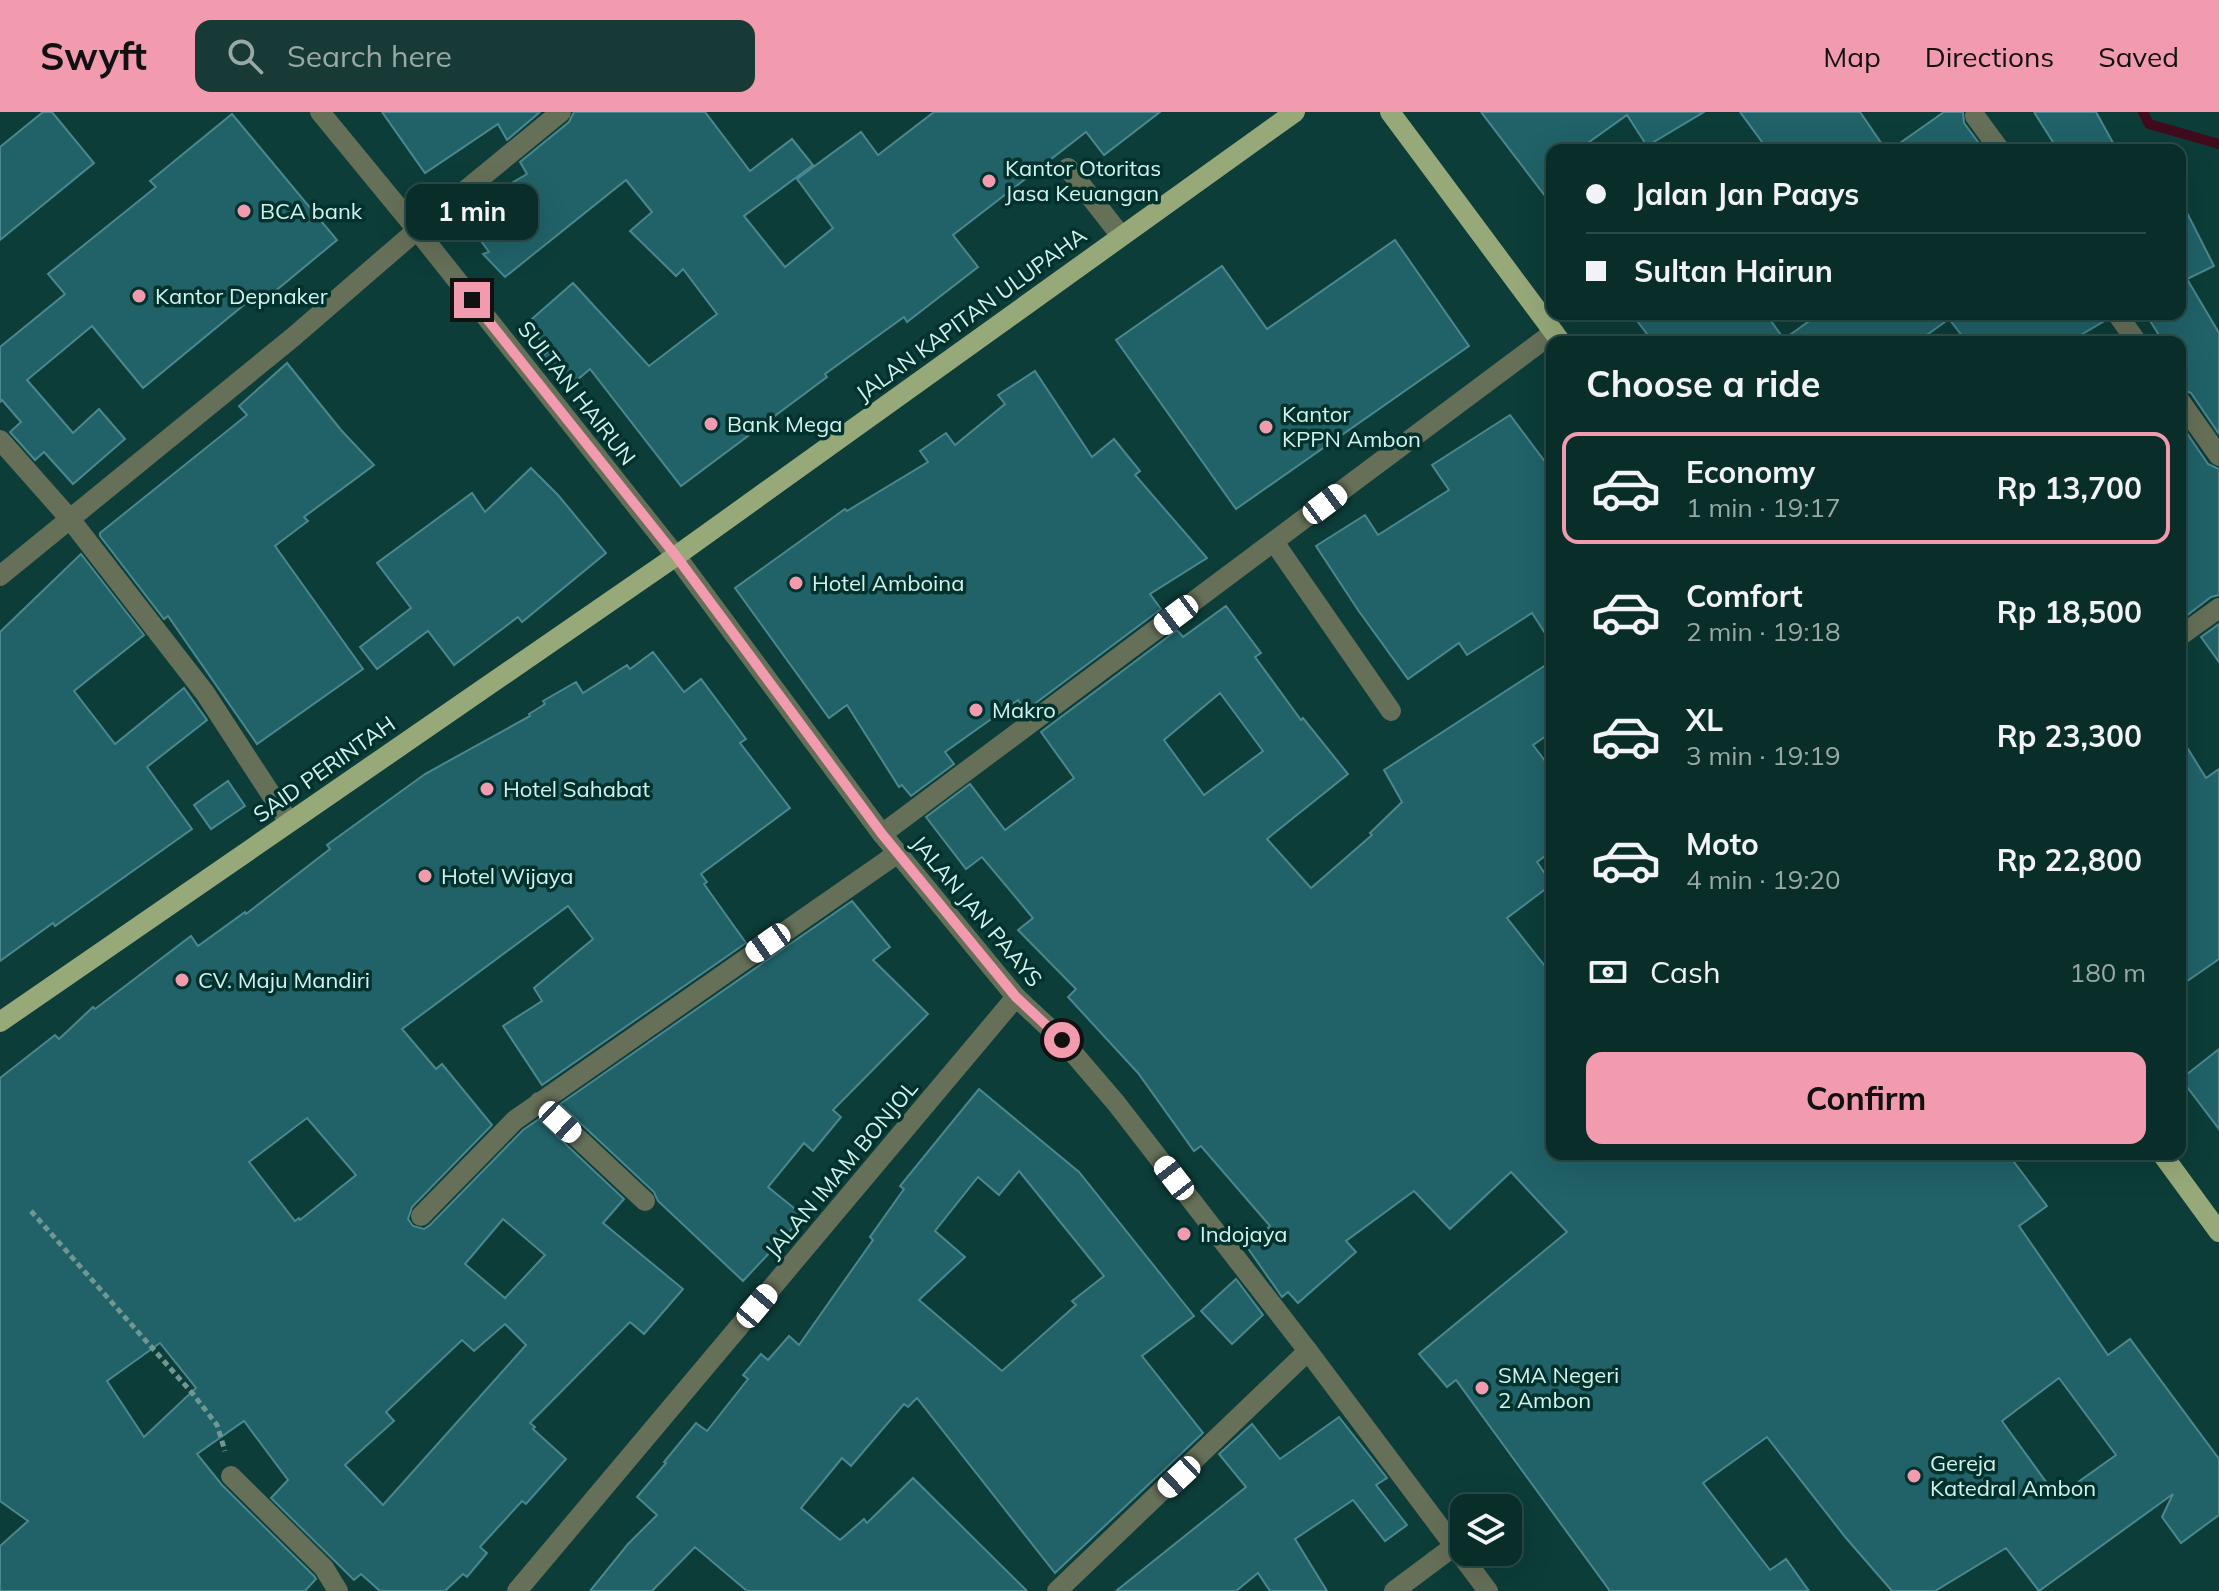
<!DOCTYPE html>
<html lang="en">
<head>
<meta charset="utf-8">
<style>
  :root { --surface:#092e2a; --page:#173a36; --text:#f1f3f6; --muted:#99a8a8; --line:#294a47; --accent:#f29aae }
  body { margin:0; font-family:Mulish,sans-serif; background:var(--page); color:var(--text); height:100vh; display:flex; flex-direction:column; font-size:30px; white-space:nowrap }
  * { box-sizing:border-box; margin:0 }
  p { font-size:26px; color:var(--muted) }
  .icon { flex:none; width:44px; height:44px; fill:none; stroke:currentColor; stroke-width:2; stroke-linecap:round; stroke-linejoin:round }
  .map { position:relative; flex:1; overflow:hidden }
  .side { position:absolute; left:1546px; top:224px; width:640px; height:824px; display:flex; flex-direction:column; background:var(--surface); border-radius:16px; box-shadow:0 8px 32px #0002,0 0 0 2px var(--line) }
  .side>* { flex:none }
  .top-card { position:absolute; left:1546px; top:32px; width:640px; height:176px; border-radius:16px; box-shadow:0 8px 32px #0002,0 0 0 2px var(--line); display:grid; align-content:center; height:176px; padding:0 40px; background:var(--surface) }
  .controls { position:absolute; left:1450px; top:1382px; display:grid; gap:16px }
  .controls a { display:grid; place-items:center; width:72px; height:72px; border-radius:16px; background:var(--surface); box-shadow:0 8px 32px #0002,0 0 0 2px var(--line); font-size:40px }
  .end { position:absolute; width:36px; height:36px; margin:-18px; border:10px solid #f29aae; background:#111; box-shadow:0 0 0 4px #111 }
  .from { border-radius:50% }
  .bubble { position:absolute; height:56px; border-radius:16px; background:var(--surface); box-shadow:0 8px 32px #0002,0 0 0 2px var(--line); font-size:26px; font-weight:700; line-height:56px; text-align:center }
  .car { position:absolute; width:24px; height:48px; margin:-24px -12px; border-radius:10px; box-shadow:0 0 6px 2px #0007; background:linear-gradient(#fff 24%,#345 0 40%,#fff 0 76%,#345 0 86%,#fff 0) }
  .top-card b { display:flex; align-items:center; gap:28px; height:76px; font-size:30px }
  .top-card b+b { border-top:2px solid var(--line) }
  .top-card i { width:20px; height:20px; background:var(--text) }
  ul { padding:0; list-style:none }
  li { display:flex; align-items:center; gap:24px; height:112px; margin:0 16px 12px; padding:0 24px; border:4px solid transparent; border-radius:16px }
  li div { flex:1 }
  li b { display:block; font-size:30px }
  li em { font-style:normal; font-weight:700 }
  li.current { border-color:var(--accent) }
  li>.icon { width:72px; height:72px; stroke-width:1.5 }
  h2 { padding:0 40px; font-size:36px; line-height:96px }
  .pay { display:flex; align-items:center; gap:20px; height:88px; padding:0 40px; font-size:30px }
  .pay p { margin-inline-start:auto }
  .action { display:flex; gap:16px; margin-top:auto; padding:16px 40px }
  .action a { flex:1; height:92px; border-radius:16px; background:var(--accent); color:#111; font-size:32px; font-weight:700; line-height:92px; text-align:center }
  header { display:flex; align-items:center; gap:48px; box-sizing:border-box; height:112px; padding:0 40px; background:var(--accent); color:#111 }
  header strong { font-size:38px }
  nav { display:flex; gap:44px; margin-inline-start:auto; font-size:28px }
  .search { width:560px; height:72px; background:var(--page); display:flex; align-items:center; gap:20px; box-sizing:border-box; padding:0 28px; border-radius:16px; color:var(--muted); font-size:30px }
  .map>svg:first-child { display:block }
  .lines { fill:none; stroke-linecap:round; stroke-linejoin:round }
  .stream { stroke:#400c1d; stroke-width:10 }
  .building { fill:#206268; stroke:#4b878e; stroke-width:2; fill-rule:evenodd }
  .path { stroke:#709792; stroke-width:5; stroke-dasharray:6 4; stroke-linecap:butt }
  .minor { stroke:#666f58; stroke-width:20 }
  .major { stroke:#97a979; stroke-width:20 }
  .route { stroke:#f29aae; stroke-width:10 }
  .poi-dot { fill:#f29aae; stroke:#00322d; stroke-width:3 }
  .labels { text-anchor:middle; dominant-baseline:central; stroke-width:7; stroke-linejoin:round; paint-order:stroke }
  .poi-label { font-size:22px; fill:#d4f2ed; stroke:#00322d; text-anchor:start }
  .street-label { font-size:22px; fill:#d4f2ed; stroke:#00322d }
</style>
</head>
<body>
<header>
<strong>Swyft</strong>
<div class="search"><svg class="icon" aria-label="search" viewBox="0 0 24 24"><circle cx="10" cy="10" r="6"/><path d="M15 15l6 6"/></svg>Search here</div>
<nav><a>Map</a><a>Directions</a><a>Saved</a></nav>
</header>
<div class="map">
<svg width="2219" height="1479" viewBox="0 0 2219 1479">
  <rect width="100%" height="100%" fill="#0c3d38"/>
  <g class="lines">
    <!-- stream -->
    <polyline class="stream" points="2143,0 2149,12 2219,32"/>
  </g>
  <!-- building -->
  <g class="building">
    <polygon points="43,0 52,0 94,51 0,128 0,35"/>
    <polygon points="382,0 540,0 507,28 498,12 425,61"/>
    <polygon points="574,0 705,0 750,59 792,27 813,53 744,104 785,155 833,116 797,67 861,20 878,43 934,0 1160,0 1104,43 1086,20 953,123 978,155 907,210 904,205 825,262 827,265 681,374 590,257 570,274 543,244 549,238 526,212 573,171 649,254 717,202 683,157 676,164 630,119 652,100 626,68 505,165 483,142 489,140 461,101 527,62 520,50 569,10"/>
    <polygon points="1481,0 1704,0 1647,34 1627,3 1578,38 1552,38 1552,93"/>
    <polygon points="1740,0 1860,0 1886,38 1768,38"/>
    <polygon points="1944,0 1963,0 1964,11 1984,38 1890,38"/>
    <polygon points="2034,0 2096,0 2117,38 2058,38"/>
    <polygon points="232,2 337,128 256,195 250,188 143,276 92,214 27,268 73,321 99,297 125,327 73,372 44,340 35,348 10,320 21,310 2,288 0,290 0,235 65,182 48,162 156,75 150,69"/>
    <polygon points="2180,87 2214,154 2187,167 2219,221 2219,322 2191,281 2180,276 2180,230 2163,230 2146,202 2180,202"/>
    <polygon points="1395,128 1469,234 1236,397 1116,228 1222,154 1267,217"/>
    <polygon points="1632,202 1766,202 1784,227 1819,202 2104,202 2106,208 2069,230 1967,230 1949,207 1917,230 1653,230"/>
    <polygon points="287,251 341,318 374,353 304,405 308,409 275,434 363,557 257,632 168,504 164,507 100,424 100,421 247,303 239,294"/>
    <polygon points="1035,259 1092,345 1114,327 1140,359 1135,363 1207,446 1150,482 1161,497 1025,599 1018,588 945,640 954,652 911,684 902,673 899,675 847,593 829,606 735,476 845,397 847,399 928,350 920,339 946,321 955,333 1005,292 998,283"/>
    <polygon points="1510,303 1552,359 1552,532 1532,501 1467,543 1459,531 1408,567 1358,498 1316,434 1365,403 1378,423 1449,378 1432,353"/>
    <polygon points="2180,311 2208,352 2219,357 2219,483 2211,485 2186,504 2180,496"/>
    <polygon points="531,356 558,383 606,441 522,510 518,505 454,553 428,519 377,557 360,535 411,496 377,451 472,381 485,400"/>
    <polygon points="81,442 144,523 74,579 115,632 184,576 207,608 147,655 192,717 55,814 53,811 0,849 0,520"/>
    <path d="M 1226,494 L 1261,541 L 1255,545 L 1301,608 L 1303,606 L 1348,662 L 1267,727 L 1311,776 L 1372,723 L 1370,721 L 1402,690 L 1384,658 L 1552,549 L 1552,620 L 1533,633 L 1552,658 L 1552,739 L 1537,750 L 1552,772 L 1507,806 L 1552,863 L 1552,1042 L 2008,1042 L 2047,1094 L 2019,1114 L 2108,1243 L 2130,1227 L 2219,1347 L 2219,1403 L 2181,1431 L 2162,1405 L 2173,1382 L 2039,1479 L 2006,1436 L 1935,1479 L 1892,1479 L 1846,1426 L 1767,1325 L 1703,1371 L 1770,1458 L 1786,1447 L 1809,1479 L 1610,1479 L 1456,1268 L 1447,1275 L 1419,1242 L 1567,1120 L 1511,1060 L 1450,1117 L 1414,1079 L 1346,1129 L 1356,1140 L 1298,1191 L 1288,1180 L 1282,1185 L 1247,1135 L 1270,1114 L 1201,1034 L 1194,1039 L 1138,961 L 1068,885 L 1076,877 L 1018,818 L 1033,806 L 982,745 L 966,757 L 926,705 L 970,672 L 1005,718 L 1074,666 L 1041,620 L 1177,518 L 1183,525 ZM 1220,581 L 1263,639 L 1204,683 L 1164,628 ZM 2059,1266 L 2116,1343 L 2057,1385 L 2002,1309 Z"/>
    <polygon points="2219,512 2219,550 2201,525"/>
    <path d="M 653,540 L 684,580 L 701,567 L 746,627 L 740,631 L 790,696 L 701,762 L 707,770 L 704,772 L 746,831 L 542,973 L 503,914 L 542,889 L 534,876 L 593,827 L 568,794 L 402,917 L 436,957 L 442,952 L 492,1013 L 412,1095 L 408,1107 L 413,1114 L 424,1117 L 430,1113 L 523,1018 L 539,1007 L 624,1087 L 603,1111 L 683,1177 L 644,1222 L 630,1210 L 530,1311 L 535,1315 L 533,1317 L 566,1347 L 526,1392 L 522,1389 L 480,1435 L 487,1441 L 467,1465 L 463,1462 L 445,1479 L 380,1479 L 361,1462 L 354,1468 L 271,1386 L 288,1368 L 244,1309 L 197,1342 L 222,1373 L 314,1464 L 316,1467 L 305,1479 L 0,1479 L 0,1434 L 28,1409 L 0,1389 L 0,966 L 55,923 L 59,927 L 93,895 L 95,897 L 191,824 L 198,834 L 245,800 L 246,802 L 330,737 L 327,733 L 425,662 L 530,604 L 529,602 L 545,592 L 543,589 L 576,570 L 583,581 L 627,553 L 630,557 ZM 307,1006 L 356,1063 L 300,1108 L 299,1106 L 295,1109 L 249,1050 ZM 503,1107 L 545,1143 L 505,1186 L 465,1152 ZM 505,1212 L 526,1233 L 383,1393 L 345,1353 L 394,1309 L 386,1300 L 462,1228 L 474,1239 ZM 160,1231 L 196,1276 L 144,1325 L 107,1269 Z"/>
    <polygon points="2180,624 2206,666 2219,657 2219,847 2180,874"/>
    <polygon points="228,669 245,694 211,717 194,693"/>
    <polygon points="852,789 890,835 873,848 928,902 833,998 841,1005 813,1039 804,1031 768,1075 804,1104 743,1169 658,1089 654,1080 560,992"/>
    <polygon points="2219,937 2219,1017 2181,967"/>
    <path d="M 979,977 L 1079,1060 L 1194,1204 L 1142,1244 L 1203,1321 L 1055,1461 L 917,1286 L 908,1295 L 904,1292 L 851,1354 L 842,1346 L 801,1396 L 840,1428 L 864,1407 L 867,1411 L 913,1366 L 1027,1479 L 747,1479 L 695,1435 L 652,1479 L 590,1479 L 628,1432 L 657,1403 L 637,1385 L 666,1351 L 664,1350 L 696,1311 L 707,1319 L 748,1267 L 743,1263 L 761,1242 L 768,1248 L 789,1224 L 799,1233 L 873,1128 L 870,1125 L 904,1077 L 900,1074 ZM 1019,1059 L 1104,1164 L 1072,1189 L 1076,1193 L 1002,1259 L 919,1188 L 965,1145 L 935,1119 L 978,1065 L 999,1083 Z"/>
    <polygon points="1236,1167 1263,1203 1232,1232 1201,1199"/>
    <polygon points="1339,1305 1387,1366 1376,1373 1407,1413 1385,1429 1353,1388 1295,1427 1327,1479 1270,1479 1258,1461 1236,1479 1116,1479 1246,1375 1219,1342 1252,1312 1280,1347"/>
  </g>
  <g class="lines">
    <!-- path -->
    <polyline class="path" points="31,1099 193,1282 217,1313 225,1339"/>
    <!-- minor -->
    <g class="minor">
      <polyline points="320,0 417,118 676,444 882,722 1016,885 1062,928 1116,991 1308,1239 1488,1479"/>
      <polyline points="1975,4 2000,38"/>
      <polyline points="1068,56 1121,124"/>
      <polyline points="2117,202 2137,230"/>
      <polyline points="2180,289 2219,344"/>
      <polyline points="0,328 70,407 205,581 289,710"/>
      <polyline points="1274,430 1391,599"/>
      <polyline points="0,464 292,226 417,118 561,0"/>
      <polyline points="2180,524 2219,496"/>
      <polyline points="882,722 1554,220"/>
      <polyline points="539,990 645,1089"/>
      <polyline points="421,1104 515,1008 898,741"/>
      <polyline points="231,1364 324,1456 338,1479"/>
      <polyline points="517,1479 1016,885"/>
      <polyline points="1057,1479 1308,1239"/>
      <polyline points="1394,1479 1453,1435"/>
    </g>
    <!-- major -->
    <g class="major">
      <polyline points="1390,0 1561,230"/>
      <polyline points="0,910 676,444 1295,0"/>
      <polyline points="2162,1042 2219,1120"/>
    </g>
  </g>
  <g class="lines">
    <!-- route -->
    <polyline class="route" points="472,188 676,444 882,722 1016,885 1062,928"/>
  </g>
  <!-- markers -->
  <g class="poi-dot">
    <circle cx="989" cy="69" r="8"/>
    <circle cx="244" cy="99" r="8"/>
    <circle cx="139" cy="184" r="8"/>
    <circle cx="711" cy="312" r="8"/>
    <circle cx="1266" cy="315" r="8"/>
    <circle cx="796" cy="471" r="8"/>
    <circle cx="976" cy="598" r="8"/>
    <circle cx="487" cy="677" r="8"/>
    <circle cx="425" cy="764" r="8"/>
    <circle cx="182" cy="868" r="8"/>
    <circle cx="1184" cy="1122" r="8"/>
    <circle cx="1482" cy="1276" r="8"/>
    <circle cx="1914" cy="1364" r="8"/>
  </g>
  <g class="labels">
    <!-- poi labels -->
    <g class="poi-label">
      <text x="1005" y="56">Kantor Otoritas<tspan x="1005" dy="25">Jasa Keuangan</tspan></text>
      <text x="260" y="99">BCA bank</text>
      <text x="155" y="184">Kantor Depnaker</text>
      <text x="1282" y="302">Kantor<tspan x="1282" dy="25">KPPN Ambon</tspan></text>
      <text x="727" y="312">Bank Mega</text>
      <text x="812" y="471">Hotel Amboina</text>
      <text x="992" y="598">Makro</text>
      <text x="503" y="677">Hotel Sahabat</text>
      <text x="441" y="764">Hotel Wijaya</text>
      <text x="198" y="868">CV. Maju Mandiri</text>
      <text x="1200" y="1122">Indojaya</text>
      <text x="1498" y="1263">SMA Negeri<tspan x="1498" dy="25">2 Ambon</tspan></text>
      <text x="1930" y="1351">Gereja<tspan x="1930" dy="25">Katedral Ambon</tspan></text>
    </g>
    <!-- street labels -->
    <g class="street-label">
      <text transform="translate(971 202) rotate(-36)">JALAN KAPITAN ULUPAHA</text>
      <text transform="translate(577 281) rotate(52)">SULTAN HAIRUN</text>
      <text transform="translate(324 657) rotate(-35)">SAID PERINTAH</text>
      <text transform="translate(977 799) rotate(50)">JALAN JAN PAAYS</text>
      <text transform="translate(841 1057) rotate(-50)">JALAN IMAM BONJOL</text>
    </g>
  </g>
</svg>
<div class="controls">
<a><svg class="icon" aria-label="layers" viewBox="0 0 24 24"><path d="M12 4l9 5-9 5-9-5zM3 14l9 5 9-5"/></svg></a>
</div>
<i class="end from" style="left:1062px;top:928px"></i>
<i class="end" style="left:472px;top:188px"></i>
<div class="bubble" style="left:406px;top:72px;width:132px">1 min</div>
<i class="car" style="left:1325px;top:392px;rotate:53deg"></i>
<i class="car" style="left:1176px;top:503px;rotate:233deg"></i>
<i class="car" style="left:768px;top:831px;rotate:235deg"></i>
<i class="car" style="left:560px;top:1010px;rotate:133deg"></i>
<i class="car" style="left:1174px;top:1066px;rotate:322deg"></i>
<i class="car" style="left:757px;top:1194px;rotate:40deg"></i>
<i class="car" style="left:1179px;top:1365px;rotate:227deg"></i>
<div class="top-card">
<b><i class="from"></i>Jalan Jan Paays</b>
<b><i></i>Sultan Hairun</b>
</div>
<section class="side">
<h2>Choose a ride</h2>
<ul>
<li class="current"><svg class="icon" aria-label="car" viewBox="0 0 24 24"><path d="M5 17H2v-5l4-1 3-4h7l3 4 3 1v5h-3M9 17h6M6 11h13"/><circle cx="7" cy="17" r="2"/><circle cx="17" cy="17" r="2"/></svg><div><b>Economy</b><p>1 min · 19:17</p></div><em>Rp 13,700</em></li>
<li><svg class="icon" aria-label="car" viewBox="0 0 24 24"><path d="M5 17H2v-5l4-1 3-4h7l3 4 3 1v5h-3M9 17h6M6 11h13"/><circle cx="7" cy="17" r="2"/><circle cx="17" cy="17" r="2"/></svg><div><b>Comfort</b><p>2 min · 19:18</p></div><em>Rp 18,500</em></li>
<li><svg class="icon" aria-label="car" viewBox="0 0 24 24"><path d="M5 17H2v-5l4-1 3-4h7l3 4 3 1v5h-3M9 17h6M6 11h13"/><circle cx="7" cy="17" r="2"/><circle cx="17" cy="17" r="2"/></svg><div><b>XL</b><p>3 min · 19:19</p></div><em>Rp 23,300</em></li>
<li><svg class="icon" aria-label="car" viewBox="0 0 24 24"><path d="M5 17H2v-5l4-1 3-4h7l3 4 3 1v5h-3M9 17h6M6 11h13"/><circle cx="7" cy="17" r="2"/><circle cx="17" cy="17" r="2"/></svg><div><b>Moto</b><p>4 min · 19:20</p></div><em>Rp 22,800</em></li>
</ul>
<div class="pay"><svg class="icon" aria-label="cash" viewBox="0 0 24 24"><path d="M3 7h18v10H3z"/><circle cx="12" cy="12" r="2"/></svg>Cash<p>180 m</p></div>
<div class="action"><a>Confirm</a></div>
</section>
</div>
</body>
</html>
